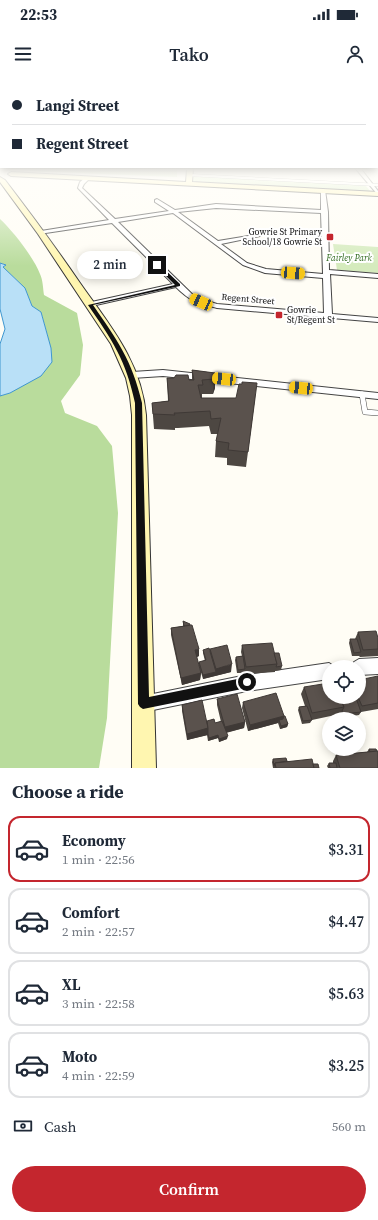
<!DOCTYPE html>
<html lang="en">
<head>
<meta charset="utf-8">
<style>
  :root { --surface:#fff; --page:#f6f6f7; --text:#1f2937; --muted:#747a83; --line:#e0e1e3; --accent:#c4262e }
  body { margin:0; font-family:"Source Serif 4",serif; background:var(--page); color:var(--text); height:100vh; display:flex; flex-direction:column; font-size:15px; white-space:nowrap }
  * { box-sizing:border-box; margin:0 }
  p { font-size:13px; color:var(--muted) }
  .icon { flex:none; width:22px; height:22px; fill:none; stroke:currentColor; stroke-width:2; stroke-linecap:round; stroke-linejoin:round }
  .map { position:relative; height:688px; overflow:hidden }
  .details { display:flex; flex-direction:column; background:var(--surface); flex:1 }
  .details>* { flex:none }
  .banner { position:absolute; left:0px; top:0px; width:378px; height:88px; box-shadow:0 2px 10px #0003; display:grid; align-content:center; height:88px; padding:0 12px; background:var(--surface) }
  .controls { position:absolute; left:322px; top:580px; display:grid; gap:8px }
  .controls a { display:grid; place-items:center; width:44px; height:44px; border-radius:50%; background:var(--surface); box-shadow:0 2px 10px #0003; font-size:20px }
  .end { position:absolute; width:18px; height:18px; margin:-9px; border:5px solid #111; background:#fff; box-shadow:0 0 0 2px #fff }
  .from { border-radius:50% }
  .bubble { position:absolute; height:28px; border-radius:14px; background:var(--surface); box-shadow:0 2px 10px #0003; font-size:13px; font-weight:600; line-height:28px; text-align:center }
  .car { position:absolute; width:12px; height:24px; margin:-12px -6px; border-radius:5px; box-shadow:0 0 3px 1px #0007; background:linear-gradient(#f5c518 24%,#345 0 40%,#f5c518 0 76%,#345 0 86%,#f5c518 0) }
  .banner b { display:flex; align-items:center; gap:14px; height:38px; font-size:15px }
  .banner b+b { border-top:1px solid var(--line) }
  .banner i { width:10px; height:10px; background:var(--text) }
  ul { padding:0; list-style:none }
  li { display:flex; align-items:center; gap:12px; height:66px; margin:0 8px 6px; padding:0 4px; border:2px solid var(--line); border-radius:12px }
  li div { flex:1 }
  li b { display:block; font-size:15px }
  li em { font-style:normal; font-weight:600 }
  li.on { border-color:var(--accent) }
  li>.icon { width:36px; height:36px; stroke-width:1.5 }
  h2 { padding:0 12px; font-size:18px; line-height:48px }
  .pay { display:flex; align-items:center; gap:10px; height:44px; padding:0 12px; font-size:15px }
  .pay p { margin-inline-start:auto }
  .button { display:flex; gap:8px; margin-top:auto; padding:8px 12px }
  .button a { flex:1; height:46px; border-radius:24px; background:var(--accent); color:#fff; font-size:16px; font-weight:600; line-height:46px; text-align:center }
  .status { display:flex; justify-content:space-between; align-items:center; height:28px; padding:0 20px; background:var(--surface); direction:ltr }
  .status svg { height:11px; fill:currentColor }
  header { display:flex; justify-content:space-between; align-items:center; height:52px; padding:0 12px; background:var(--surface); font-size:18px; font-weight:600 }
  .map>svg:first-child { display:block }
  .green { fill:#d5ebbd }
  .forest { fill:#b9dc9c }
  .water { fill:#b9e0f7; stroke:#3f96cf }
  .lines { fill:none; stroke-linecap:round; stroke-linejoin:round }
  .lane-far1-casing { stroke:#444; stroke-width:3 }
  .lane-casing { stroke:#444; stroke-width:6 }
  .street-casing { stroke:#444; stroke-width:2 }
  .secondary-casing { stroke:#333; stroke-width:2 }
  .lane-far1 { stroke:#fff; stroke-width:2.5 }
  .lane { stroke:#fff; stroke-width:5 }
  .street { fill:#fff; fill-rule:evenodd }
  .secondary { fill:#fff6b0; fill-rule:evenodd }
  .wall { fill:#4d4742 }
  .shaded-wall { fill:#3f3936 }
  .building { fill:#5a524d; stroke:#3f3936 }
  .route { fill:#111 }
  .poi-dot { fill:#c4262e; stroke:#fff; stroke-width:1.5 }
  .labels { text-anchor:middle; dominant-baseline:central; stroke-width:4; stroke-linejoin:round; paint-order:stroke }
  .far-poi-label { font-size:9px; fill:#111; stroke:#fff; text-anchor:end }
  .far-park-label { font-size:9px; font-style:italic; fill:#2f6b1f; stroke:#fff }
  .far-street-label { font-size:9px; fill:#111; stroke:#fff }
</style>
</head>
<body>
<div class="status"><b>22:53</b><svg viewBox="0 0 49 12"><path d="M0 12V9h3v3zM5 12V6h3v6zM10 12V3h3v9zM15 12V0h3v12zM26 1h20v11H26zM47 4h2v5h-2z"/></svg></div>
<header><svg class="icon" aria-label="menu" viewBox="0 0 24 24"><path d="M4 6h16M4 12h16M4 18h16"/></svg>Tako<svg class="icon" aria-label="person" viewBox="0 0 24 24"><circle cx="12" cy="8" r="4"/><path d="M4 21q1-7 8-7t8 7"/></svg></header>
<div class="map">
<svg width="378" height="688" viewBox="0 0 378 688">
  <rect width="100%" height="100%" fill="#fffdf5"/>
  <!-- green -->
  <g class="green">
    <polygon points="30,89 177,89 177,97 29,91"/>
    <polygon points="197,96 366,106 371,112 191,101 192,97"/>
    <polygon points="333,164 378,167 378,193 337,190"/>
  </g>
  <!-- forest -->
  <path class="forest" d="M 0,139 C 13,151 34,178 40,194 C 43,200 43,209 44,215 L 77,233 L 83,265 L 80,295 L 61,321 L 65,333 L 97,346 L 112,366 L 118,433 L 107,638 L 99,688 L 0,688 L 0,316 L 10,313 L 48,257 L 41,232 L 32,226 L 25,208 L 3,187 L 6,185 L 0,183 Z"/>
  <!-- water -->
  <polygon class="water" points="0,183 6,185 3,187 25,208 32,226 41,232 51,268 52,282 41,296 10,313 0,316 0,264 5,249 0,229"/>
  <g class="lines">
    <defs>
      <polyline id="lane-far1" points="190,95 378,105"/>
      <polyline id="lane" points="362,314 365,332 378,333"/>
      <g id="street">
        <polygon points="356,89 361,89 378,111 378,115"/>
        <path d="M 86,97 L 90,98 L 84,104 L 82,108 L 115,139 L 169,131 L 155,122 L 155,120 L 157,119 L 175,130 L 216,124 L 321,130 L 321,111 L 325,110 L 328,132 L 329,190 L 378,194 L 378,198 L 330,194 L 332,234 L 378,238 L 378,242 L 217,228 C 198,223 191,222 176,207 L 87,227 L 87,223 L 173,204 L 112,143 L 39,154 L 38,153 L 41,151 L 109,140 L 78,108 L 80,102 ZM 216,128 L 321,133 L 323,194 L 266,189 L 247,183 L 221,164 L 260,156 L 260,154 L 218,161 L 178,132 ZM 173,133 L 243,185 L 265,193 L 323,198 L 324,233 L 217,224 L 204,220 L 193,215 L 118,142 Z"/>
        <polygon points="163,290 378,313 378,319 163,296 132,298 128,295 132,292"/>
        <polygon points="378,578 378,594 359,595 359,587 351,587 354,582 359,579"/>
        <polygon points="329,583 335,587 329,587 329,599 247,611 143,632 137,630 135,624 137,618 143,616 247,595"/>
      </g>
      <g id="secondary">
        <polygon points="187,89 193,89 192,102 378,112 378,116 11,96 8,94 11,92 186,102"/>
        <path d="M 0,97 L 5,100 C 31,134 56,168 80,203 C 110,246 141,281 146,335 L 156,688 L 132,688 L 132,335 L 130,316 L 126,298 L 111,264 L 38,154 L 0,102 Z"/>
      </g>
    </defs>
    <!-- lane-far1 casing -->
    <use href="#lane-far1" class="lane-far1-casing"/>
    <!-- lane casing -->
    <use href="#lane" class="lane-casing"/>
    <!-- street casing -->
    <use href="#street" class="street-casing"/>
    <!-- secondary casing -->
    <use href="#secondary" class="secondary-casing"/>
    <!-- lane-far1 -->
    <use href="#lane-far1" class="lane-far1"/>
    <!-- lane -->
    <use href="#lane" class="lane"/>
    <!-- street -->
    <use href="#street" class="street"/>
    <!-- secondary -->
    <use href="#secondary" class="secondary"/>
  </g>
  <!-- wall -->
  <g class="wall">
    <polygon points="192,290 215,293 215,308 213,314 202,314 202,318 255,318 246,387 227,385 227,378 215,377 216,361 218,354 211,354 209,346 178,348 175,348 175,350 154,349 152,323 168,321 167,298 192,300"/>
    <polygon points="183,541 199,576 196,577 201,593 200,600 182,605 171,555 171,548 183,546"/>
    <polygon points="358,552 378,558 378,576 360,577 359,576 352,576 349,563 350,559 355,559"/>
    <polygon points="242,565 274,573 282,586 281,590 275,591 275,592 245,594 244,593 237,593 235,580 236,577 242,576 241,572"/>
    <polygon points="210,569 231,592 203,599 199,586 199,582 205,581 203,573 203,570 210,572"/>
    <polygon points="378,596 378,629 361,632 359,635 341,638 340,634 312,640 310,643 302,644 298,630 299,627 305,626 301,614 304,607 341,620 353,619 352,617 359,617"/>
    <polygon points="217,619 245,642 244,648 226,653 227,659 219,662 218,658 208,661 207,655 187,660 182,631 182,625 207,641 215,643 221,642 217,625"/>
    <polygon points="243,622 284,636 288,644 287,647 280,649 278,643 248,651 242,628"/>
    <polygon points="369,669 378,688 328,688 327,686 329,683 333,683 333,681 336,675 367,672"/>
    <polygon points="273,679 287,681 313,684 319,688 272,688 273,688 272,682"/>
  </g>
  <!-- shaded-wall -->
  <g class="shaded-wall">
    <polygon points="215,293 215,308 213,314 214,299"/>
    <polygon points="199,569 199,576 195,578 195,570"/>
    <polygon points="232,584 231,592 203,599 203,595 216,592 216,589"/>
    <polygon points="201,593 200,600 182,605 181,598"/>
    <polygon points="284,636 282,642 279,640 278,643 248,651 250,645"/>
    <polygon points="245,642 244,648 224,653 225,647"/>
    <polygon points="288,644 287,647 280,649 281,646"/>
    <polygon points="208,648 208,655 187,660 187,654"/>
    <polygon points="218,655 218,658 208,661 209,658"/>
    <polygon points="228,656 227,659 219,662 219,659"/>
  </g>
  <!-- building -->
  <g class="building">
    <polygon points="192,290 215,293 214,299 202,300 203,305 198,305 201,318 236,318 239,304 242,304 242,302 257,303 248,372 228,370 229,363 216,361 221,338 211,339 210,331 177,333 174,333 175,335 153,334 152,323 169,321 167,298 174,298 176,295 188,295 189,300 194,300"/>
    <polygon points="183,541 190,544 190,545 184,546"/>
    <polygon points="192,545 199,569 195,570 201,593 181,598 171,548"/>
    <polygon points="376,551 378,558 378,569 363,570 358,552"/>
    <polygon points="350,559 357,559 361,572 354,573"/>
    <polygon points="272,563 277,584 246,587 242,565"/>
    <polygon points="227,565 232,584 216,589 210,569"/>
    <polygon points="209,568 216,592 203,595 199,582 206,580 203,570"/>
    <polygon points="274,573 279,573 282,586 276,587 277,584"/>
    <polygon points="243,576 245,589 238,590 236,577"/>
    <polygon points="378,596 378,623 362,626 358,617 359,617 359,600"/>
    <polygon points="329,603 329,617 340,617 344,627 312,633 304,607"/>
    <polygon points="276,613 284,636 250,645 243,622"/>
    <polygon points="237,614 245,642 225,647 217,619"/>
    <polygon points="356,618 361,632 343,634 342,631 344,627 341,620"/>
    <polygon points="202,620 208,648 187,654 182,625"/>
    <polygon points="307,626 312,640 303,641 299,627"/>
    <polygon points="284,636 285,636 288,644 281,646 279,640 283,639"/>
    <polygon points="214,639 215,643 222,641 228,656 219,659 218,655 209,658 208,654 208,648 207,641"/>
    <polygon points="369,669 376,669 377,671 370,672"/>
    <polygon points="378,671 378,688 340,688 336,675"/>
    <polygon points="286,678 287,681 275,683 274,686 273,679"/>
    <polygon points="312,679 314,688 276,688 275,683"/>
    <polygon points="329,683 336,683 337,688 330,688"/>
    <polygon points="313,684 318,684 319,688 314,688"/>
  </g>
  <!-- sky -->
  <linearGradient id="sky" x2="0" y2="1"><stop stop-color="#95c6ee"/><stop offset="0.48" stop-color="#fffefa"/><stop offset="1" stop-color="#fffefa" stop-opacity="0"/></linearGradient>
  <rect width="378" height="186" fill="url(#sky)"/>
  <!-- route -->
  <path class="route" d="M 156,184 L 159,184 L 180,204 L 180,206 L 93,225 C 117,260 132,280 142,323 L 149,617 L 247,597 L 251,599 L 252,602 L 251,606 L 247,608 L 143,629 L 140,627 L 138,624 L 135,323 C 126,280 112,260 88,225 L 175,205 L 156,186 Z"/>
  <!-- markers -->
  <g class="poi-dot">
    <rect x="326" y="153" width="8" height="8" rx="2"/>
    <rect x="275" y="231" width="8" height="8" rx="2"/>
  </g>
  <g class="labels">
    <!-- far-poi labels -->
    <g class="far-poi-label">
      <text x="322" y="152">Gowrie St Primary<tspan x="322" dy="10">School/18 Gowrie St</tspan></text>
      <text x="287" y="230" text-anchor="start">Gowrie<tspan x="287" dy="10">St/Regent St</tspan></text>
    </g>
    <!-- far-park labels -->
    <g class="far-park-label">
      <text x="349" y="178">Fairley Park</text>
    </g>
    <!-- far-street labels -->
    <g class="far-street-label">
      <text transform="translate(248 219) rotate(5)">Regent Street</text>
    </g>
  </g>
</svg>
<div class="controls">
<a><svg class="icon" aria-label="locate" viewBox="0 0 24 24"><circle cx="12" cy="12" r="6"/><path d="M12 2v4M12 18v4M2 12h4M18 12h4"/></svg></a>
<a><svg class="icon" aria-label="layers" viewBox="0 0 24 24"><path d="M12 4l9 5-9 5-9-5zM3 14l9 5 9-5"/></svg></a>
</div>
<i class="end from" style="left:247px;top:602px"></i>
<i class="end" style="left:157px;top:185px"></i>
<div class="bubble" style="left:77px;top:171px;width:66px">2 min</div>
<i class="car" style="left:293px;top:193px;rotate:94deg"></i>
<i class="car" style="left:201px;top:222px;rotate:294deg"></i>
<i class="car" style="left:224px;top:299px;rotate:276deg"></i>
<i class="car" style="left:301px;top:308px;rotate:276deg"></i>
<div class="banner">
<b><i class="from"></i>Langi Street</b>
<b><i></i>Regent Street</b>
</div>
</div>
<section class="details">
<h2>Choose a ride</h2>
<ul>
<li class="on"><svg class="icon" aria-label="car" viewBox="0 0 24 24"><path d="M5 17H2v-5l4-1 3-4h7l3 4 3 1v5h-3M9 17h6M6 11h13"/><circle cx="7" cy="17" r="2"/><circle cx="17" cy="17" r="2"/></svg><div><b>Economy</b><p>1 min · 22:56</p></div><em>$3.31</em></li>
<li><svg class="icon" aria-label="car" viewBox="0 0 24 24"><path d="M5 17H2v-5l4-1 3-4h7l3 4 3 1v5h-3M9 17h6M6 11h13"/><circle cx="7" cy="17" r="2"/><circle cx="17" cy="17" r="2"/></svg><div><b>Comfort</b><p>2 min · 22:57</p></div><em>$4.47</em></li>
<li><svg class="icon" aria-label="car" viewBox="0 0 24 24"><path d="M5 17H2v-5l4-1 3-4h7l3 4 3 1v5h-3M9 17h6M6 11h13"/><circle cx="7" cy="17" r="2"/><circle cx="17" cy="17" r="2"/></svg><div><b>XL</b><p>3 min · 22:58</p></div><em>$5.63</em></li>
<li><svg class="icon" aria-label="car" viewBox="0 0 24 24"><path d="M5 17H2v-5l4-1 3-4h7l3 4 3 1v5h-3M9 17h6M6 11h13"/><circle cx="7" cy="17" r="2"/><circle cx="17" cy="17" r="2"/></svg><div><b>Moto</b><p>4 min · 22:59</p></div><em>$3.25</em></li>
</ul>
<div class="pay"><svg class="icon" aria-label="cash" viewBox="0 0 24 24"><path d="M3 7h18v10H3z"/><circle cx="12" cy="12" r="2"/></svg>Cash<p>560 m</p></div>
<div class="button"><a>Confirm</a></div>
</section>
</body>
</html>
